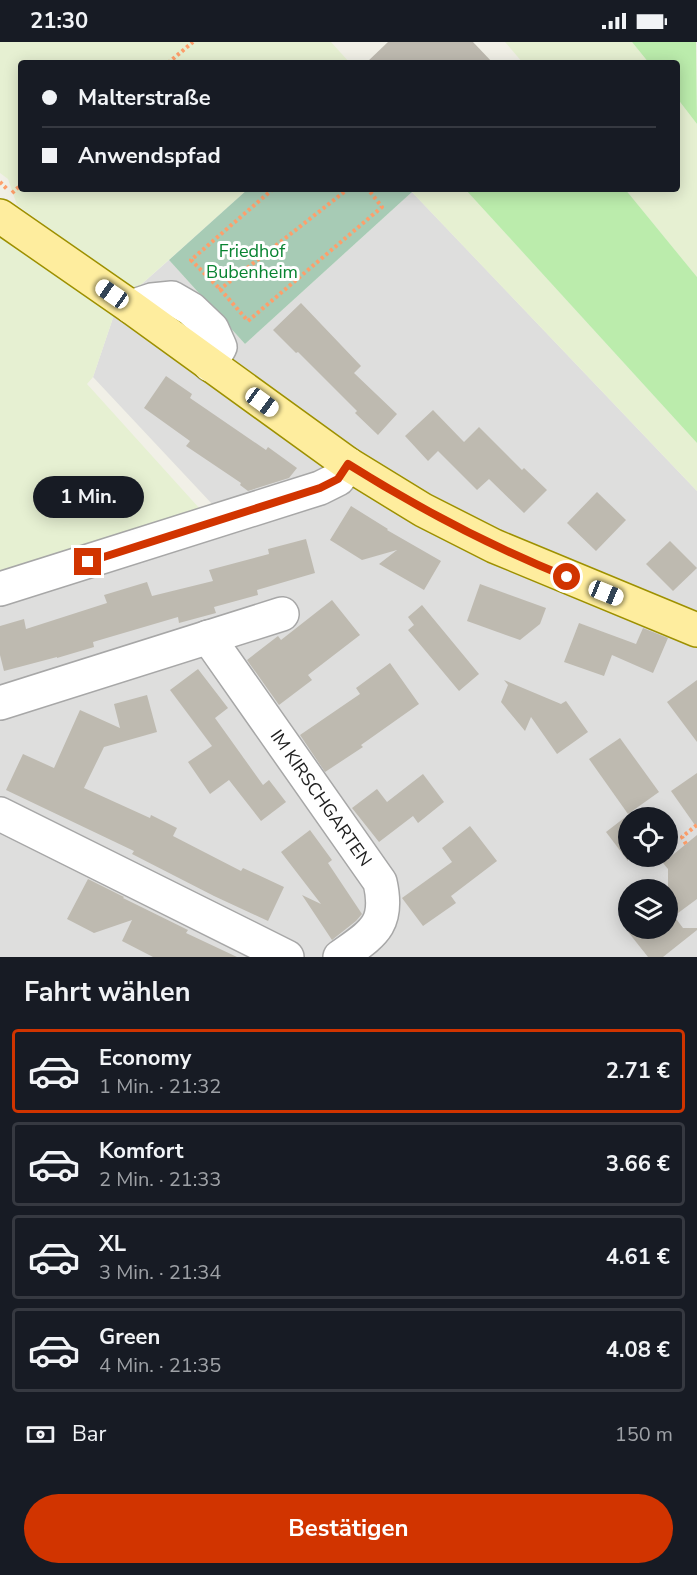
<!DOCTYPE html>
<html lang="de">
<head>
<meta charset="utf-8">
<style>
  :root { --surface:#171b24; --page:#20242c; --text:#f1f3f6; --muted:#9ea1a6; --line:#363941; --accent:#d13400 }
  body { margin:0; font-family:"Nunito Sans",sans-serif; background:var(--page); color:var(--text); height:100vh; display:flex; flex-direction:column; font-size:22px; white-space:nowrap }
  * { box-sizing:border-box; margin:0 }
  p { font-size:20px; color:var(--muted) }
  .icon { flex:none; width:33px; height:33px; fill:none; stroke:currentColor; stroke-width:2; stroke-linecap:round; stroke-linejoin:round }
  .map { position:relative; height:915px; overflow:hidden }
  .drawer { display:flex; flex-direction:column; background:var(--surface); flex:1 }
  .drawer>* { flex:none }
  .top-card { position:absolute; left:18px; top:18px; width:662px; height:132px; border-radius:6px; box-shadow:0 3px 15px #0003; display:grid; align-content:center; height:132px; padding:0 24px; background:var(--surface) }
  .tools { position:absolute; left:618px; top:765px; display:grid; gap:12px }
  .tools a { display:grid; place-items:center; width:60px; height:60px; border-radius:50%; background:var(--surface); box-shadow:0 3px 15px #0003; font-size:30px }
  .end { position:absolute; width:27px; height:27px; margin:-14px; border:8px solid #d13400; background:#fff; box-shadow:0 0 0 3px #fff }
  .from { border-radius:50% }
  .bubble { position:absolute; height:42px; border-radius:21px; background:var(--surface); box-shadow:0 3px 15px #0003; font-size:20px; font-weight:700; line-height:42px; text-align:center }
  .car { position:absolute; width:18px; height:36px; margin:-18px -9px; border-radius:8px; box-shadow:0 0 4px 2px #0007; background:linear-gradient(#fff 24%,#345 0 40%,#fff 0 76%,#345 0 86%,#fff 0) }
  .top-card b { display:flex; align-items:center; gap:21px; height:57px; font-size:22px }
  .top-card b+b { border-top:2px solid var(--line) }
  .top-card i { width:15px; height:15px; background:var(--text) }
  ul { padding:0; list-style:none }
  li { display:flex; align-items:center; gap:18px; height:84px; margin:0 12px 9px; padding:0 12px; border:3px solid var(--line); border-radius:6px }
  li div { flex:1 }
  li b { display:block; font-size:22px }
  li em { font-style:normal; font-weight:700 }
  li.selected { border-color:var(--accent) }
  li>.icon { width:54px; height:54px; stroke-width:1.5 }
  h2 { padding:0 24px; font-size:27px; line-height:72px }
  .pay { display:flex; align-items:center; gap:15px; height:66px; padding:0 24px; font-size:22px }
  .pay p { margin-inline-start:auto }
  .button { display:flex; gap:12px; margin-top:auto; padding:12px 24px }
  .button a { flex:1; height:69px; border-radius:36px; background:var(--accent); color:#fff; font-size:24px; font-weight:700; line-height:69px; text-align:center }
  .status { display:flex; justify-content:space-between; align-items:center; height:42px; padding:0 30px; background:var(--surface); direction:ltr }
  .status svg { height:16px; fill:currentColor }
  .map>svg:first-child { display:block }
  .residential { fill:#dededd; fill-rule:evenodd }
  .farmland { fill:#e6f0d2 }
  .grass { fill:#bbecac }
  .cemetery { fill:#a7cbb5 }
  .building { fill:#bebab0 }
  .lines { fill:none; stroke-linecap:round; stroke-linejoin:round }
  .minor-casing { stroke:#a7a7a7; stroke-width:36 }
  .major-casing { stroke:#9d9000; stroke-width:36 }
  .path { stroke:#fe9f6b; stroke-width:4; stroke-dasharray:3 3; stroke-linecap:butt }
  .minor { stroke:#fff; stroke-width:33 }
  .major { stroke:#feed9e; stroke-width:33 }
  .route { stroke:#d13400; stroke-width:8 }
  .labels { text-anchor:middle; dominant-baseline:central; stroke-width:6; stroke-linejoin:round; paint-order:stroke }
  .park-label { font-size:18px; fill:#098432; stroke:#fff }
  .street-label { font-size:18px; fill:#202020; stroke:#fff }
</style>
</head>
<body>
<div class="status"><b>21:30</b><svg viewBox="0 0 49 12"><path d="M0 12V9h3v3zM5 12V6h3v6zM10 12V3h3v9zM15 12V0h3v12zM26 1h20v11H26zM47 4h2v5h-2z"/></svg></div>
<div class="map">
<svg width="697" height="915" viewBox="0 0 697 915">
  <rect width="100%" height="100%" fill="#f1f0e7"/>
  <!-- residential -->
  <path class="residential" d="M 412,150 L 697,449 L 697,915 L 0,915 L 0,555 L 228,479 L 93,335 L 114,273 L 135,248 L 169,218 L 245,302 ZM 628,776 L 668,776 L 668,814 L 628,814 ZM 628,848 L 668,848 L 668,886 L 628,886 Z"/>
  <!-- farmland -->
  <g class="farmland">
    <polygon points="0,0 331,0 350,21 21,21 21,147 248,147 135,248 17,163 8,137 0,131"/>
    <polygon points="505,0 632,0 649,21 523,21"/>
    <polygon points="677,56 697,82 697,235 625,147 676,147"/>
    <polygon points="409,147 465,147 697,401 697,449"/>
    <polygon points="0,190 114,273 93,335 87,342 209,477 0,542"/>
  </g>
  <!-- grass -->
  <g class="grass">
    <polygon points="632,0 696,0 697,82 677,56 676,21 649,21"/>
    <polygon points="465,147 625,147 697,235 697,401"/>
  </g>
  <!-- cemetery -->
  <polygon class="cemetery" points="248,147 409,147 412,150 245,302 169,218"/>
  <!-- building -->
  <g class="building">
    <polygon points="388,0 473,0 493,21 366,21"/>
    <polygon points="301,261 361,324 354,331 397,372 378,393 355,371 357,369 298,310 296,311 273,288"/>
    <polygon points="166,334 192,352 190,356 266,408 268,405 297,426 289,436 248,449 240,443 241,441 186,404 190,399 144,366"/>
    <polygon points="433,368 464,400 479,385 522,428 524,426 547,448 524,471 489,437 477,448 438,409 428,419 405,394"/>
    <polygon points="597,450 626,478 596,509 567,481"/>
    <polygon points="351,464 388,487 387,488 441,519 424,548 379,522 397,508 362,518 330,498"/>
    <polygon points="306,497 315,531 257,548 258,553 214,565 216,571 179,581 178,575 93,600 94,605 57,616 57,615 4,629 0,613 0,584 24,577 26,587 107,561 104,553 147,540 152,554 213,539 209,528 269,512 268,507"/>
    <polygon points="670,499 697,526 673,549 646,522"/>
    <polygon points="480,542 546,566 540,582 520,598 467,579"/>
    <polygon points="332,558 360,593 308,633 312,638 279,663 247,618 278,594 281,598"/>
    <polygon points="422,563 479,632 459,649 408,588 414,583 408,575"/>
    <polygon points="579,581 636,602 643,586 668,596 653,631 612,613 604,634 564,620"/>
    <polygon points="390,621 419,662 361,703 363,705 325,730 300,693 360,652 356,646"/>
    <polygon points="198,627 228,666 215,676 263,743 269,738 286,760 261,779 229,738 210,752 188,720 212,704 170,648"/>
    <polygon points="504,638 561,662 566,659 588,690 557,712 531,675 525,689 501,660 508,643"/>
    <polygon points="697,638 697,700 667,660"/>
    <polygon points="147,653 157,690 104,705 84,746 150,776 151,773 177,786 173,794 241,829 243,826 284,845 268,879 214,854 132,812 134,809 6,748 23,712 54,726 80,668 120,686 114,662"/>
    <polygon points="620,696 659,750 628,772 589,717"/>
    <polygon points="697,731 697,786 671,749"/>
    <polygon points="423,732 444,760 418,781 413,774 379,800 352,766 377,747 387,760"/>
    <polygon points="628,773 628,819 606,790"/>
    <polygon points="470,784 497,819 451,854 456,861 423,884 402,856 452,820 442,806"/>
    <polygon points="310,788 332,818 328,821 362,872 356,879 332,898 302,853 321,862 281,810"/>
    <polygon points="697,793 697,857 674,874 683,886 697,886 697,888 663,915 648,915 625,886 668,886 668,827 663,821"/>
    <polygon points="88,837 124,855 123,856 188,888 186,891 237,915 153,915 122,899 132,878 94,891 67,877"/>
  </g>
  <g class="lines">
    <defs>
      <g id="minor">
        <polyline points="131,265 152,258 172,256 191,267 212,287 220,305 210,323"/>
        <polyline points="0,547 320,446 338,437 348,422"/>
        <path d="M 208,595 L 380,840 C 390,884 372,892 340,915"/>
        <polyline points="0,661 282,572"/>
        <polyline points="0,772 287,915"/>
      </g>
      <polyline id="major" points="0,174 131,265 348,422 423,468 494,504 697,588"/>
    </defs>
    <!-- minor casing -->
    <use href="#minor" class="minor-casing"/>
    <!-- major casing -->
    <use href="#major" class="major-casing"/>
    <!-- path -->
    <g class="path">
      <polyline points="168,21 193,0"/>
      <polyline points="0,140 8,148"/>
      <polyline points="273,147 191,218 220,247 248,279 382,165 368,147"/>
      <polyline points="12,151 21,143"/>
      <polyline points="219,248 348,147"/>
      <polyline points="686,802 682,795 697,783"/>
    </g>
    <!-- minor -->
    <use href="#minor" class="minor"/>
    <!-- major -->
    <use href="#major" class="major"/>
  </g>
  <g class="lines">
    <!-- route -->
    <path class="route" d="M 88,520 L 320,446 L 338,437 L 348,422 C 418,466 490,504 567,535"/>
  </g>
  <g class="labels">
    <!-- park labels -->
    <g class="park-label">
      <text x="252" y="209">Friedhof<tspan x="252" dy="21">Bubenheim</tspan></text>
    </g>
    <!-- street labels -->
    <g class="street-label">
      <text transform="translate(321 756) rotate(55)">IM KIRSCHGARTEN</text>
    </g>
  </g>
</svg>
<div class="tools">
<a><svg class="icon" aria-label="locate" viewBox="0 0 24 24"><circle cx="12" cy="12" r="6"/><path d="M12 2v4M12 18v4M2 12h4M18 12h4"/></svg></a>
<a><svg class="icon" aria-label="layers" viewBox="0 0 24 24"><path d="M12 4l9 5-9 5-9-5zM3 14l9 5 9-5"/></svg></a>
</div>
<i class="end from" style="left:567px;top:535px"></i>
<i class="end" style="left:88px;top:520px"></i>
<div class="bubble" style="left:33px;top:434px;width:111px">1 Min.</div>
<i class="car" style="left:112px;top:252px;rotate:305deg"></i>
<i class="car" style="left:262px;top:360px;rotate:126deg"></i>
<i class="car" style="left:606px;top:551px;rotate:112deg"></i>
<div class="top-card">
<b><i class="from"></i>Malterstraße</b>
<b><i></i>Anwendspfad</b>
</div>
</div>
<section class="drawer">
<h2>Fahrt wählen</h2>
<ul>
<li class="selected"><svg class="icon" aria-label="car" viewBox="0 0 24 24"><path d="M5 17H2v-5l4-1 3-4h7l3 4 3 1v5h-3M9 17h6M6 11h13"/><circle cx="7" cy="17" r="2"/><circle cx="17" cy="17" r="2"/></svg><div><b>Economy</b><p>1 Min. · 21:32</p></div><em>2.71 €</em></li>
<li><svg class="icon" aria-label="car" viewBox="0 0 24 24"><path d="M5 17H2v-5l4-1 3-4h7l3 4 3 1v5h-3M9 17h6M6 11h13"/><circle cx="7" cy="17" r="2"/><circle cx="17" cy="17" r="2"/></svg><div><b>Komfort</b><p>2 Min. · 21:33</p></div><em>3.66 €</em></li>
<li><svg class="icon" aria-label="car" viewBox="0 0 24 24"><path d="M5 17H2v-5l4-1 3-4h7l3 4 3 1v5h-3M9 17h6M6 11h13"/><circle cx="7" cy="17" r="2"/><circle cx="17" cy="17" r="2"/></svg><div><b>XL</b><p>3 Min. · 21:34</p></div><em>4.61 €</em></li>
<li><svg class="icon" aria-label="car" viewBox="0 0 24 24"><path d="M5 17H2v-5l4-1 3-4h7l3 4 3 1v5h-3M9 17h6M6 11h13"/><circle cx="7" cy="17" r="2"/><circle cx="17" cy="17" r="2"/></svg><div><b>Green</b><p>4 Min. · 21:35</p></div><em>4.08 €</em></li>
</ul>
<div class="pay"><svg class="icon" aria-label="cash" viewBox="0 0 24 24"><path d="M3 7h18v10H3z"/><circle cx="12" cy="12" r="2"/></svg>Bar<p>150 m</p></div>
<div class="button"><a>Bestätigen</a></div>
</section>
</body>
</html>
